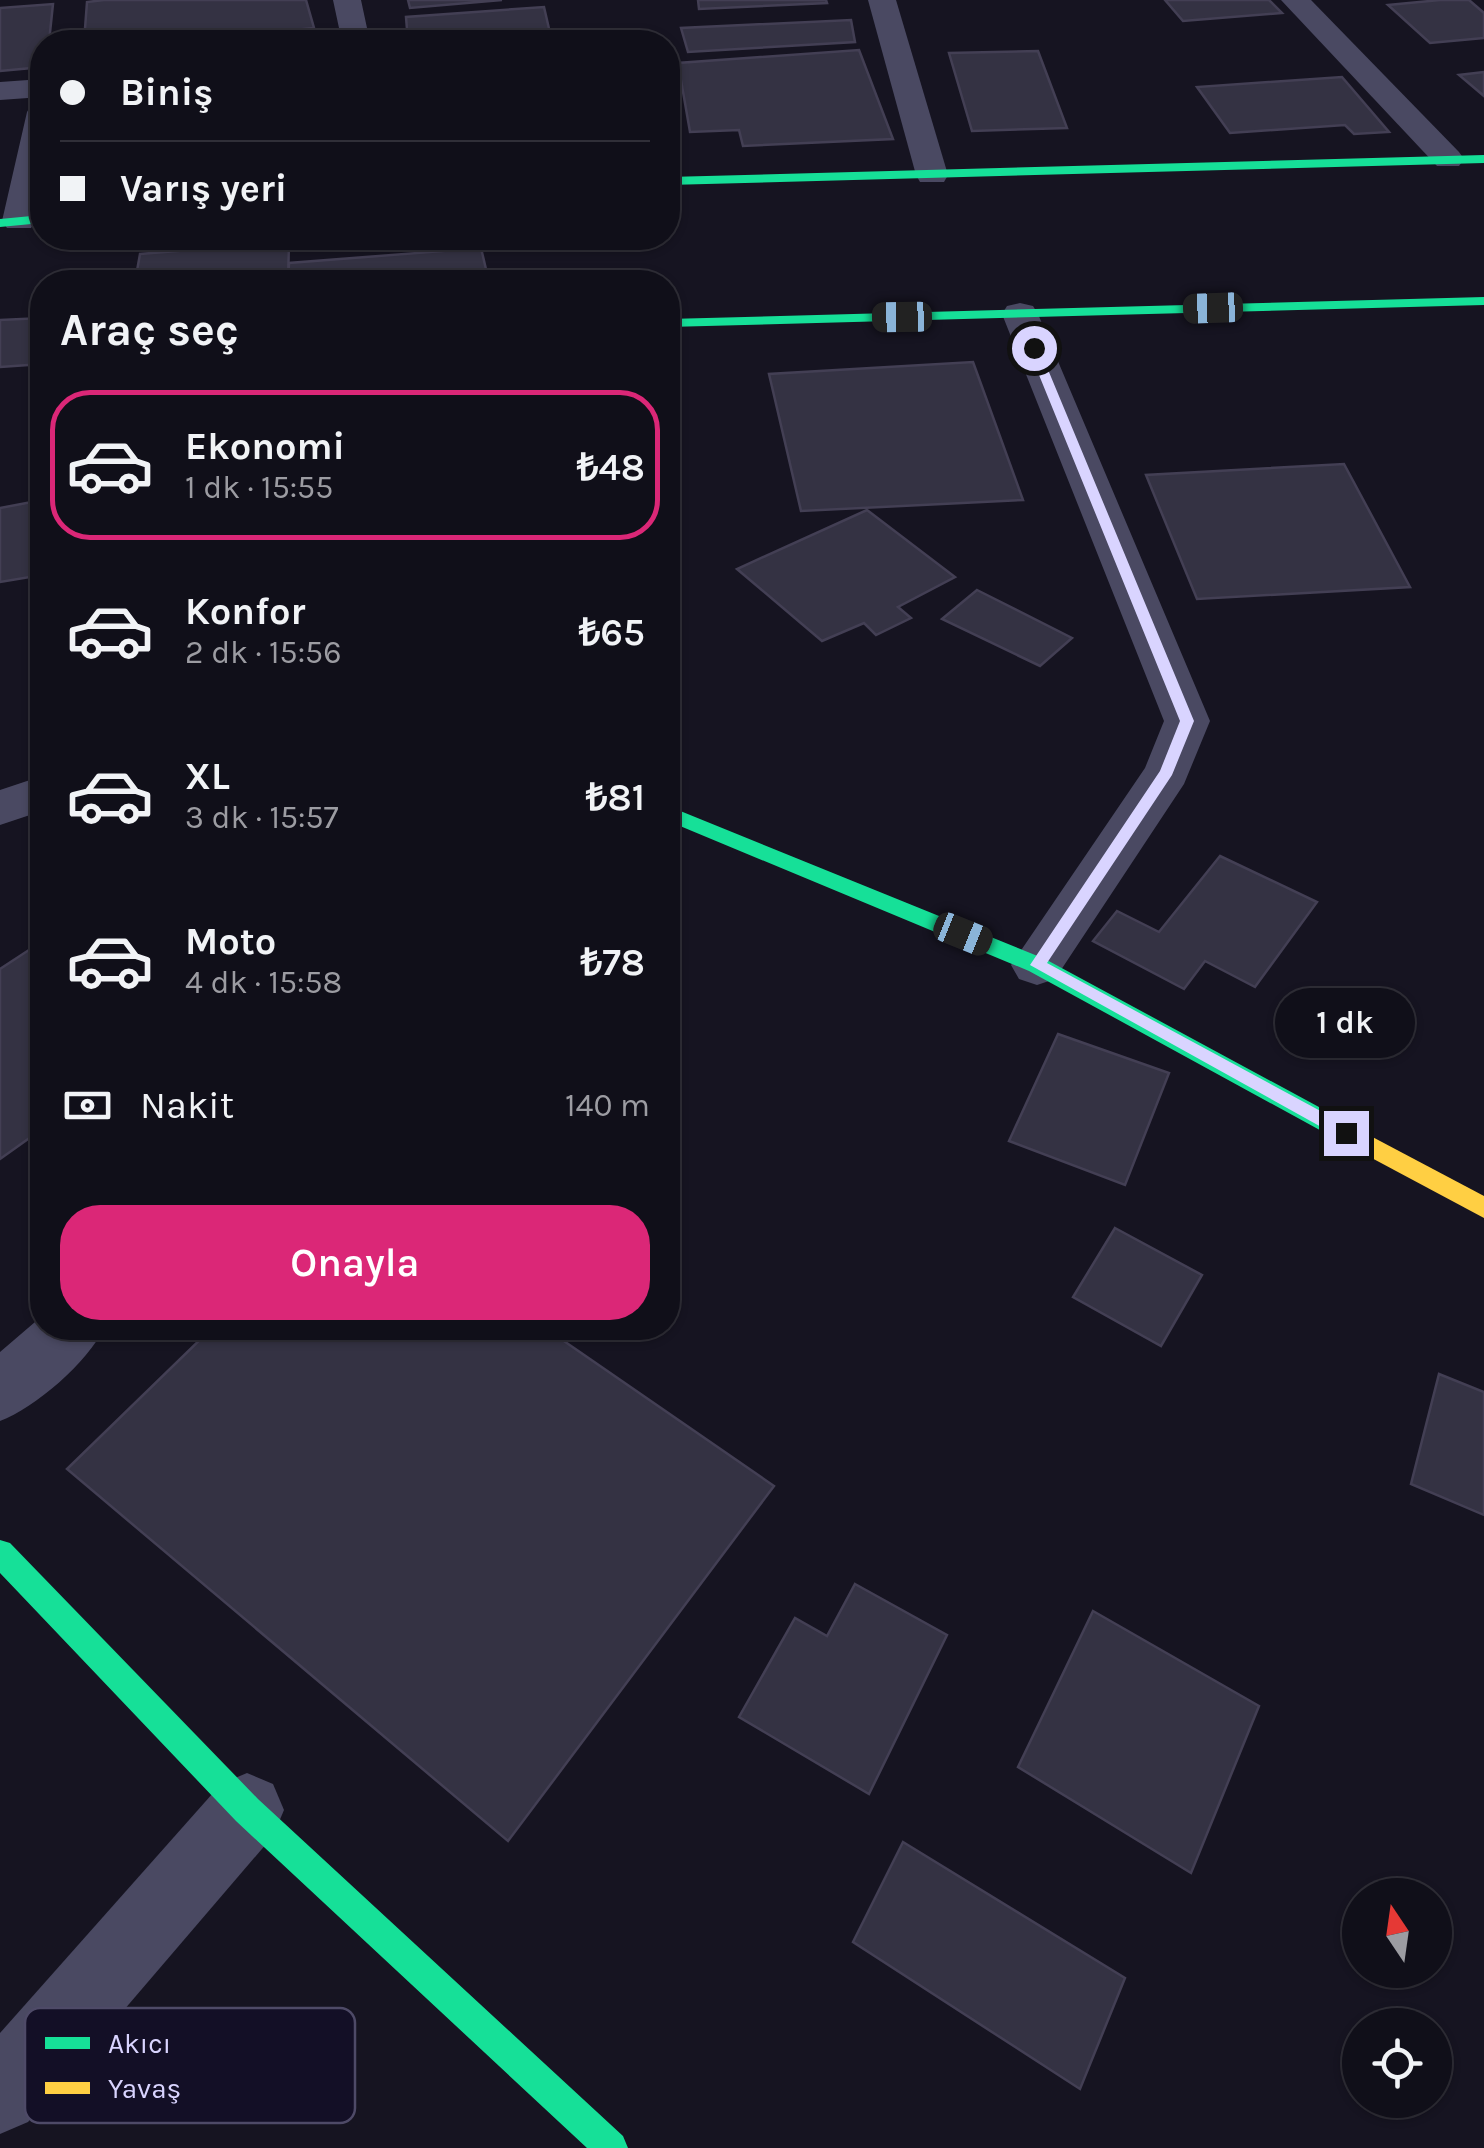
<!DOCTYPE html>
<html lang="tr">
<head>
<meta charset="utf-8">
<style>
  :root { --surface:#100f19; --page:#1e1d26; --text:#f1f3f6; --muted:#9c9ca2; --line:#302f38; --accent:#db2777 }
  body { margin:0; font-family:Karla,sans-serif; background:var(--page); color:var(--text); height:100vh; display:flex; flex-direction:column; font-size:38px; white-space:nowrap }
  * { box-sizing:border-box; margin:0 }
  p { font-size:32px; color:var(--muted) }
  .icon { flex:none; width:55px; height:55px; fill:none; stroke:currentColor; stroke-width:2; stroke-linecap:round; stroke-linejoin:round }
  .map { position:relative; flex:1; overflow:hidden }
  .drawer { position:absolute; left:30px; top:270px; width:650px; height:1070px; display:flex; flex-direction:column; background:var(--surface); border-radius:40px; box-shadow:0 2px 8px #0004,0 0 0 2px var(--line) }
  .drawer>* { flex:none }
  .banner { position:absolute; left:30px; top:30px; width:650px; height:220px; border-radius:40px; box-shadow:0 2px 8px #0004,0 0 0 2px var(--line); display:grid; align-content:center; height:220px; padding:0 30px; background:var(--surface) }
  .needle { width:65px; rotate:347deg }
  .fabs { position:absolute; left:1342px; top:1878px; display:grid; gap:20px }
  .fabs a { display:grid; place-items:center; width:110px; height:110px; border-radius:50%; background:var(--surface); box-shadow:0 2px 8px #0004,0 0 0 2px var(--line); font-size:50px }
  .end { position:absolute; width:45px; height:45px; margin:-22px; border:12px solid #d9d4ff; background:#111; box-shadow:0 0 0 5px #111 }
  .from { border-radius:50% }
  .bubble { position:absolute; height:70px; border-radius:35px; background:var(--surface); box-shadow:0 2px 8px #0004,0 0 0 2px var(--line); font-size:32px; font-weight:600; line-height:70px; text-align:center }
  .car { position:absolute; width:30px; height:60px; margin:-30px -15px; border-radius:12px; box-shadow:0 0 8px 2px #0007; background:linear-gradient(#222 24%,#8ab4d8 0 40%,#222 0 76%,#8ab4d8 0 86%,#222 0) }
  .banner b { display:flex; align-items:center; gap:35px; height:95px; font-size:38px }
  .banner b+b { border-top:2px solid var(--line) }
  .banner i { width:25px; height:25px; background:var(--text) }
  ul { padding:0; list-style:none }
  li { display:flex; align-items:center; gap:30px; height:150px; margin:0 20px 15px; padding:0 10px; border:5px solid transparent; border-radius:40px }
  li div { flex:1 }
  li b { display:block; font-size:38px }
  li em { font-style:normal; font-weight:600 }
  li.active { border-color:var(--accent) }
  li>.icon { width:90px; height:90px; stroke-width:1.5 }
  h2 { padding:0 30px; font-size:45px; line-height:120px }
  .pay { display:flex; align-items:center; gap:25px; height:110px; padding:0 30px; font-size:38px }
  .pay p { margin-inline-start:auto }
  .action { display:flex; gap:20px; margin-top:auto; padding:20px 30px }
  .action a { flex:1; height:115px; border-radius:40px; background:var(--accent); color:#fff; font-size:40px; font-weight:600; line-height:115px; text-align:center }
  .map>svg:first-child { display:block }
  .building { fill:#343243; stroke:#433f54; stroke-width:2.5 }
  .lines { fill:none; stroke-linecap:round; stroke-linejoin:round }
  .street { fill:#4a4962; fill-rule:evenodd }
  .fast { fill:#16e098; fill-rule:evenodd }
  .slow { fill:#ffcf43; fill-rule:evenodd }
  .route { fill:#d9d4ff }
  .key { fill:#130f26; stroke:#4e4a67; stroke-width:2.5 }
  .key-label { font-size:28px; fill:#d9d4ff }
</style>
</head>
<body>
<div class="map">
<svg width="1484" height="2148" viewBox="0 0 1484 2148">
  <rect width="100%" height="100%" fill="#161421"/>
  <!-- building -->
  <g class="building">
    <polygon points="104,0 306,0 314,28 167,42 84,42 87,2"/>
    <polygon points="408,0 502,0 410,8"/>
    <polygon points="698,0 826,0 827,3 699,9"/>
    <polygon points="1165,0 1269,0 1282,13 1183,21"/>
    <polygon points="1440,0 1469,0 1484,13 1484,38 1430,43 1388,5"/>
    <polygon points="53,4 49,42 42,42 42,67 0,71 0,8"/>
    <polygon points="544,7 550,33 408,42 406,17"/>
    <polygon points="851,20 855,42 688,52 681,28"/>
    <polygon points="597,36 599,42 514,42"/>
    <polygon points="859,50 893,139 743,146 739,130 690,132 678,63"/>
    <polygon points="1038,51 1067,128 972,131 949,53"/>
    <polygon points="1484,72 1484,96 1459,75"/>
    <polygon points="1342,77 1389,132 1354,134 1345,125 1230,133 1197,87"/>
    <polygon points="289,242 288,282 135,282 140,254"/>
    <polygon points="481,248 489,282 288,282 289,263"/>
    <polygon points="42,318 42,364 0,367 0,320"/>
    <polygon points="973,362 1023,500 801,511 769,374"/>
    <polygon points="1344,464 1410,587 1197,599 1146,475"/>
    <polygon points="37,501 42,575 0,582 0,508"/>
    <polygon points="867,510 955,577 898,607 911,618 876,635 864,623 822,641 737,569"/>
    <polygon points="977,590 1072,638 1040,666 942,619"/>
    <polygon points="1220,856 1317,902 1255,987 1205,961 1184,989 1093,941 1117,911 1159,932"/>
    <polygon points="35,946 42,953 42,1129 0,1159 0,969"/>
    <polygon points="1058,1034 1169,1073 1125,1185 1009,1141"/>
    <polygon points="1115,1228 1202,1275 1161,1346 1073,1297"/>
    <polygon points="212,1328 545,1328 774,1486 508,1841 67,1469"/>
    <polygon points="1439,1374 1484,1392 1484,1515 1411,1484"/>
    <polygon points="855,1584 947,1635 869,1794 739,1717 795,1618 827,1636"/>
    <polygon points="1093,1611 1259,1706 1191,1873 1018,1767"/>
    <polygon points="903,1842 1125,1978 1080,2089 853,1942"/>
  </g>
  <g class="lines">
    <!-- street -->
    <g class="street">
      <polygon points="333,0 361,0 370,42 342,42"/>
      <polygon points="868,0 896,0 948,175 944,182 920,182 916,175"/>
      <polygon points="1281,0 1311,0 1459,152 1464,159 1459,166 1437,166"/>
      <polygon points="42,79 42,97 0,100 0,82"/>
      <path d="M 42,103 C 44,137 52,198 31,228 L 7,228 L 2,221 L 27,112 L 31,105 Z"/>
      <polygon points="1020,303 1033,306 1038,314 1210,721 1184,784 1055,979 1037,985 1019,979 1011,965 1145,768 1164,721 1002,314 1007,306"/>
      <polygon points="42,776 42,811 0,825 0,790"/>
      <path d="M 42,1316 L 42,1328 L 104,1328 C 88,1362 35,1408 0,1421 L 0,1352 Z"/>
      <polygon points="247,1773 273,1784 284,1810 273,1836 28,2122 0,2134 0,2033 221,1784"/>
    </g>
    <!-- fast -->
    <g class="fast">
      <polygon points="1484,155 1484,163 668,185 668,177"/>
      <polygon points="42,215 42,223 0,227 0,219"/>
      <polygon points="1484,297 1484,305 668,327 668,319"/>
      <polygon points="668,806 1045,959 1354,1126 1358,1133 1354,1140 1338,1140 1029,971 668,821"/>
      <polygon points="0,1540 10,1543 258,1799 623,2136 628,2148 587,2148 236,1821 0,1573"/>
    </g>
    <!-- slow -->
    <polygon class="slow" points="1346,1123 1484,1196 1484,1218 1338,1140 1334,1133 1338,1126"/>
  </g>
  <!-- route -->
  <polygon class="route" points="1034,344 1039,348 1194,721 1172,775 1047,963 1352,1128 1352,1138 1341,1138 1030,965 1160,771 1180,721 1028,348"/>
  <!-- legend -->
  <rect x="25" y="2008" width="330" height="115" rx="15" class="key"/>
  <rect x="45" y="2037" width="45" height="12" fill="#16e098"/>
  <rect x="45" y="2082" width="45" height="12" fill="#ffcf43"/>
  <g class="key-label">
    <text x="108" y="2053">Akıcı</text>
    <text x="108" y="2098">Yavaş</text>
  </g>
</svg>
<div class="fabs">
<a><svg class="needle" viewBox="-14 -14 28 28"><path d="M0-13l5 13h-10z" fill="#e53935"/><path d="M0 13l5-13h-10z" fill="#9c9ca2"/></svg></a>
<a><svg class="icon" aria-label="locate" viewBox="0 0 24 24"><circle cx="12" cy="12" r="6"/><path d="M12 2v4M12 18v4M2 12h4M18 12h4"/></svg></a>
</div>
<i class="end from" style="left:1034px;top:348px"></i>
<i class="end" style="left:1346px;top:1133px"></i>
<div class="bubble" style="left:1275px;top:988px;width:140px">1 dk</div>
<i class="car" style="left:1213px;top:308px;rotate:268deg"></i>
<i class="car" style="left:902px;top:317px;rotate:269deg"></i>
<i class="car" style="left:963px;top:934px;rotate:112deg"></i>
<div class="banner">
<b><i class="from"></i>Biniş</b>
<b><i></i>Varış yeri</b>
</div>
<section class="drawer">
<h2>Araç seç</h2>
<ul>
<li class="active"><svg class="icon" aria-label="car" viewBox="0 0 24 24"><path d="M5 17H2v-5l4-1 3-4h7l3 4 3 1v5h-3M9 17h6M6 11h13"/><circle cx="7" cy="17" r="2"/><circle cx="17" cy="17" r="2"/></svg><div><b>Ekonomi</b><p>1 dk · 15:55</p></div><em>₺48</em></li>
<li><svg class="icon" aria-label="car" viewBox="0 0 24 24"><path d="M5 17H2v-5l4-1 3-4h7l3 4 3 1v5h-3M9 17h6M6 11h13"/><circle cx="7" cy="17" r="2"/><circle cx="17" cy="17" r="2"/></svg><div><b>Konfor</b><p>2 dk · 15:56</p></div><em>₺65</em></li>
<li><svg class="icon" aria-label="car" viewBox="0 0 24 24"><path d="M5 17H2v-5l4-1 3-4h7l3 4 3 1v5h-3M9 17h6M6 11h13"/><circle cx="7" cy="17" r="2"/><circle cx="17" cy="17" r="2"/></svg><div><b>XL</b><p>3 dk · 15:57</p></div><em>₺81</em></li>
<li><svg class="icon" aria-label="car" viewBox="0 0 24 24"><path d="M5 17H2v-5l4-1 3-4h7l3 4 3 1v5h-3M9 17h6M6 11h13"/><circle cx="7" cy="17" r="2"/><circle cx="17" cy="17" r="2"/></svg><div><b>Moto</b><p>4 dk · 15:58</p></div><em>₺78</em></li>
</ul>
<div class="pay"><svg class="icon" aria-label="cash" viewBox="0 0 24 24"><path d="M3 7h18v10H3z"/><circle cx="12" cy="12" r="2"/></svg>Nakit<p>140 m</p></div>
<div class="action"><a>Onayla</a></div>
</section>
</div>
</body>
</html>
